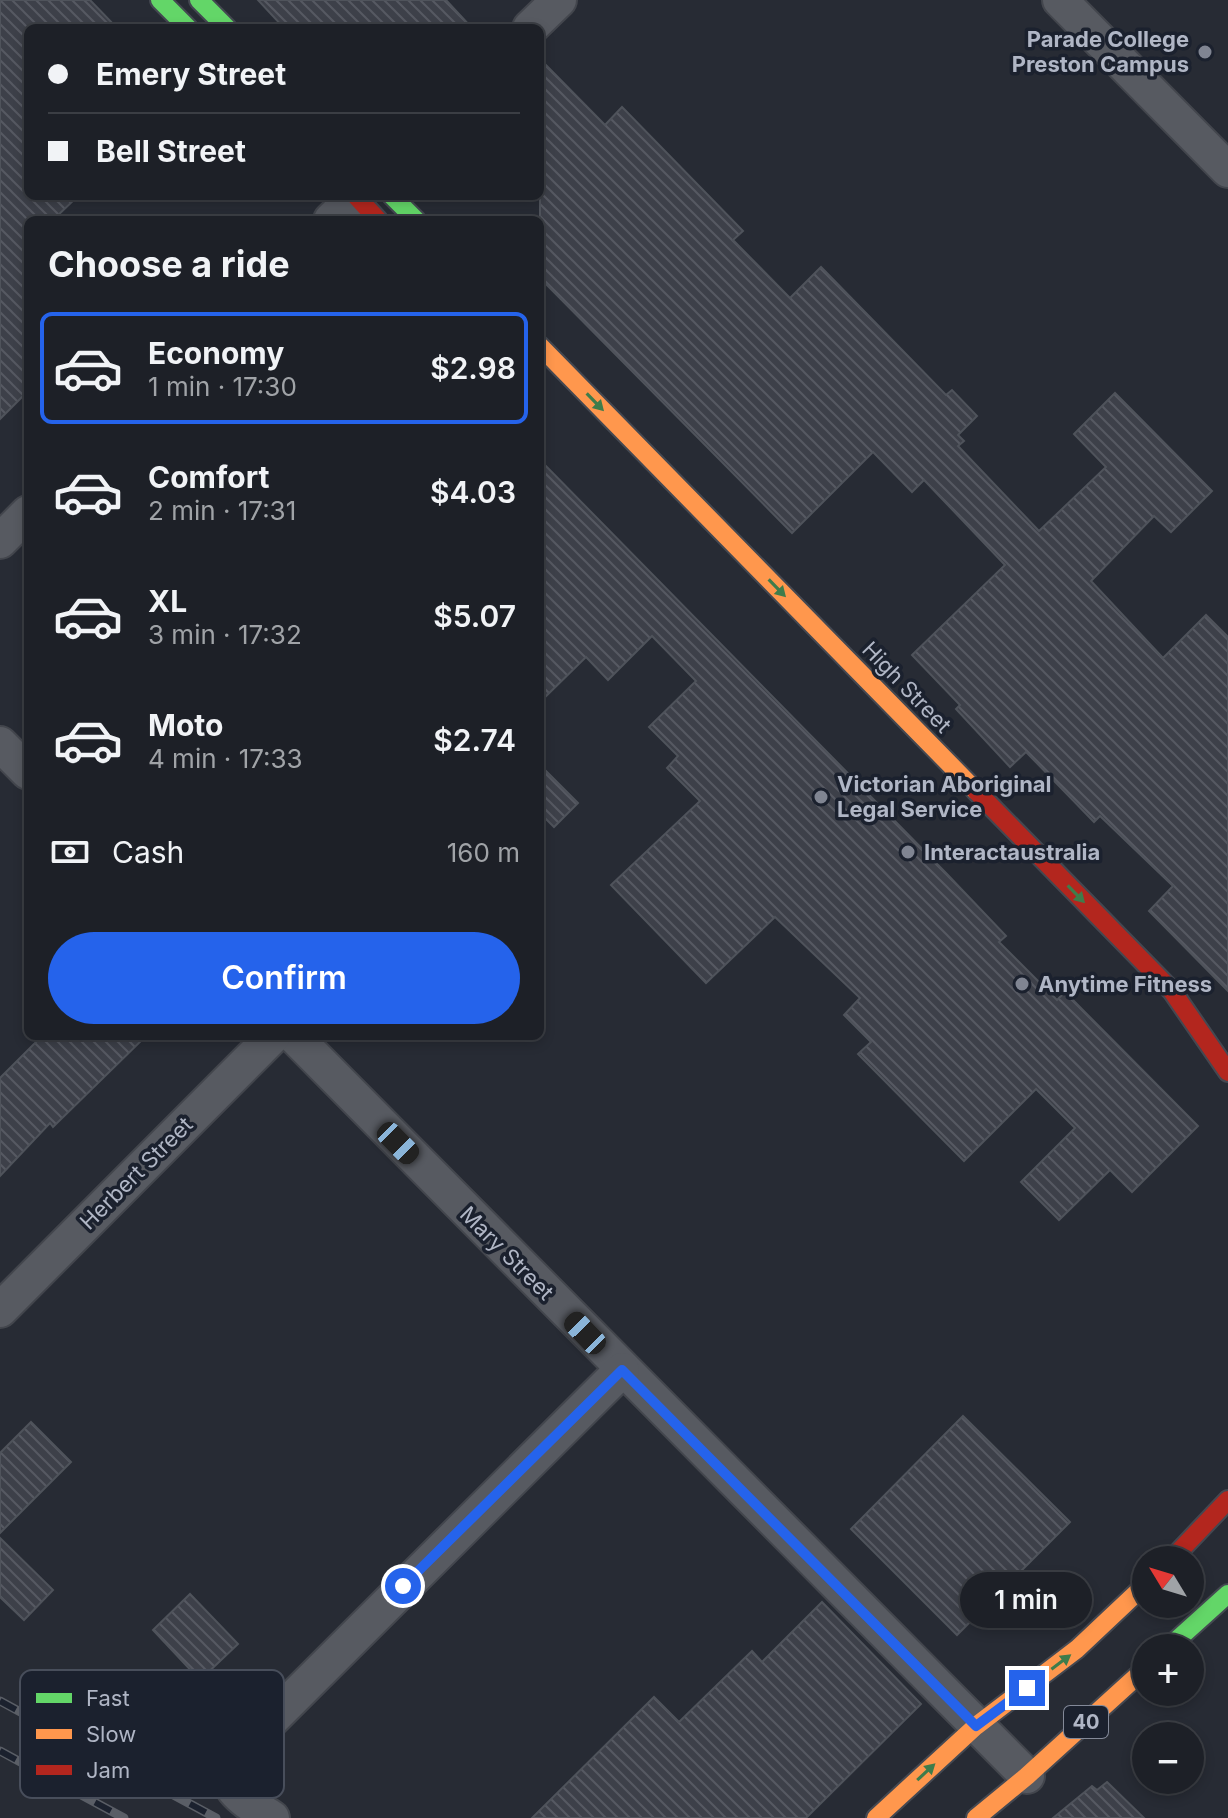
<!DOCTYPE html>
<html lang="en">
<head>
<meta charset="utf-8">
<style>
  :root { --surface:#1d2027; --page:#25282f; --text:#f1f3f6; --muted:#a0a3a7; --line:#3b3e44; --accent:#2563eb }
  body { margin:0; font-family:Inter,sans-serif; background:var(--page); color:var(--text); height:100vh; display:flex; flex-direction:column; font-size:30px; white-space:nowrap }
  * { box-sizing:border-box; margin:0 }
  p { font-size:26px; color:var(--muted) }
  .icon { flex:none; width:44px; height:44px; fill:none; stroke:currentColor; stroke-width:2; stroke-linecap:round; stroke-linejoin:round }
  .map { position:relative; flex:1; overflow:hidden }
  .details { position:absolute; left:24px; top:216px; width:520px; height:824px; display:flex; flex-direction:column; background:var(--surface); border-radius:12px; box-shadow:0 4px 12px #0003,0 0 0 2px var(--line) }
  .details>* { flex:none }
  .banner { position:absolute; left:24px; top:24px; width:520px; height:176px; border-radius:12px; box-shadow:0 4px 12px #0003,0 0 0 2px var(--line); display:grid; align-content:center; height:176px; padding:0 24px; background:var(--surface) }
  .needle { width:52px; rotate:308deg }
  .controls { position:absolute; left:1132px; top:1546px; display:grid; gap:16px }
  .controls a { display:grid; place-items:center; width:72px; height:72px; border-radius:50%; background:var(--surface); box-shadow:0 4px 12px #0003,0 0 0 2px var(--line); font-size:40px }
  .end { position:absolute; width:36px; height:36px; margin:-18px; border:10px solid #2563eb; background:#fff; box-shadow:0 0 0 4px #fff }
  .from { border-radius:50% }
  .bubble { position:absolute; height:56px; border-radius:28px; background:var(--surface); box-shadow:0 4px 12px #0003,0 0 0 2px var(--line); font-size:26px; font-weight:600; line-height:56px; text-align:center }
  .car { position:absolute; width:24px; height:48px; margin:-24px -12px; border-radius:10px; box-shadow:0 0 6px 2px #0007; background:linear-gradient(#222 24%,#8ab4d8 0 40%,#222 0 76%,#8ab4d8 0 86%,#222 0) }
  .banner b { display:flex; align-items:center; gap:28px; height:76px; font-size:30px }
  .banner b+b { border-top:2px solid var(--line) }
  .banner i { width:20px; height:20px; background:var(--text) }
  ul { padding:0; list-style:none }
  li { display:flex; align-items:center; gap:24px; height:112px; margin:0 16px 12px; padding:0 8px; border:4px solid transparent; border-radius:12px }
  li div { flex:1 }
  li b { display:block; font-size:30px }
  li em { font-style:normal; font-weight:600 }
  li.on { border-color:var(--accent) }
  li>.icon { width:72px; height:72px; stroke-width:1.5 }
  h2 { padding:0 24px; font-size:36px; line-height:96px }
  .pay { display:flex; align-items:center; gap:20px; height:88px; padding:0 24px; font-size:30px }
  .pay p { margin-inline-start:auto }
  .cta { display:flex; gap:16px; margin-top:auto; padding:16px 24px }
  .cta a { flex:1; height:92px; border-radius:48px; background:var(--accent); color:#fff; font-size:32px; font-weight:600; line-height:92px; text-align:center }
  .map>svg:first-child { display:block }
  .building { fill:url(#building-back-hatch); stroke:#4f535b; stroke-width:2 }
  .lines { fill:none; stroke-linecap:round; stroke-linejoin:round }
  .street-casing { stroke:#43464d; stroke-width:38 }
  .fast-casing { stroke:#444851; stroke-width:22 }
  .slow-casing { stroke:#444851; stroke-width:22 }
  .jam-casing { stroke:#444851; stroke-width:22 }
  .street { stroke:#575a61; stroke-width:34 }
  .fast { stroke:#63d668; stroke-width:18 }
  .slow { stroke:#ff974d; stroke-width:18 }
  .jam { stroke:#b3261e; stroke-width:18 }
  .rail-casing { stroke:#5a5e66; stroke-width:9 }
  .rail { stroke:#1b212e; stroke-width:6; stroke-dasharray:18; stroke-linecap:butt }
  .oneway { fill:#3f7c4b }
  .route { stroke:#2563eb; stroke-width:10 }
  .poi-dot { fill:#808592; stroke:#1b212e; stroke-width:3 }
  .labels { text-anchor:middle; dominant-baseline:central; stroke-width:7; stroke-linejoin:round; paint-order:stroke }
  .shield { fill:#1b212e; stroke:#838998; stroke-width:2 }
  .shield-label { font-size:20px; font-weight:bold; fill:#b0b6c5 }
  .poi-label { font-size:22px; font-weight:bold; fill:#b0b6c5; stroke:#1b212e; text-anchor:start }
  .street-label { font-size:22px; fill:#b0b6c5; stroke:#1b212e }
  .key { fill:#1b212e; stroke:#484e5b; stroke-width:2 }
  .key-label { font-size:22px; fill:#b0b6c5 }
</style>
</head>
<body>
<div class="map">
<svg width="1228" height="1818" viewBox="0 0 1228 1818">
  <defs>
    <pattern id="building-back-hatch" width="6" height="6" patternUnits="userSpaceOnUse" patternTransform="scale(2)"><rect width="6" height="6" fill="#3d4049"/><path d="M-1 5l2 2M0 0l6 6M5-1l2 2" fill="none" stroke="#565962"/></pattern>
  </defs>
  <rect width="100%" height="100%" fill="#272b34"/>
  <!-- building -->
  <g class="building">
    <polygon points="0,0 90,0 117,28 28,28 28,196 78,196 53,220 28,220 28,391 0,419"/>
    <polygon points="258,0 446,0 472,28 284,28"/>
    <polygon points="540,59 605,125 622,107 743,231 733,240 790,298 821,267 946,395 952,390 977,416 958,435 964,441 958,446 1039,531 1106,467 1074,434 1115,393 1212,491 1171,532 1154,516 1091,581 1163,658 1206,615 1228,637 1228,991 1149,911 1173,886 1100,816 1094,822 1026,752 1010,767 956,709 960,705 912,655 1005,565 924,480 912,492 873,452 792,533 540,278"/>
    <polygon points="540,460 946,873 1006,936 999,942 1057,1000 1065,992 1198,1126 1132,1192 1110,1170 1059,1220 1021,1182 1075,1128 1036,1089 964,1161 858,1054 871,1042 844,1015 860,998 775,917 706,983 611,885 700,801 667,768 678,756 649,727 696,681 652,636 608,680 586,657 540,702"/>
    <polygon points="540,765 578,803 554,827 540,813"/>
    <polygon points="42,1036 146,1036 53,1127 50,1123 0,1176 0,1078"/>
    <polygon points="963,1416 1070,1522 957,1635 851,1529"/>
    <polygon points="31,1422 71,1462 0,1533 0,1453"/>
    <polygon points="0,1538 53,1590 24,1620 0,1597"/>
    <polygon points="190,1594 238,1644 200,1680 153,1630"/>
    <polygon points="822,1602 921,1704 806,1818 532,1818 654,1697 679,1722 752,1651 762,1662"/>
    <polygon points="1107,1782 1144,1818 1053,1818 1092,1786 1097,1790"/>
  </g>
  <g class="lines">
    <defs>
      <g id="street">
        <polyline points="1060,0 1228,170"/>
        <polyline points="530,28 559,0"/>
        <polyline points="331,220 356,196"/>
        <polyline points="0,541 28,513"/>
        <polyline points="0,744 28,772"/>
        <polyline points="294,1036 1027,1776"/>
        <polyline points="0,1310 273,1036"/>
        <path d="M 272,1818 C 251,1804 215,1788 233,1758 L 622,1370"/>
      </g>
      <g id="fast">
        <polyline points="160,0 188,28"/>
        <polyline points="199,0 227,28"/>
        <polyline points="392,196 416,220"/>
        <polyline points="1168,1648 1228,1594"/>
      </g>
      <g id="slow">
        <polyline points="540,346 976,791"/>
        <polyline points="876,1818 976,1726 1077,1649 1146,1584"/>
        <polyline points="976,1818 1027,1776 1146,1668"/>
      </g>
      <g id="jam">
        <polyline points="356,196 378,220"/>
        <polyline points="976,791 1172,991 1228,1072"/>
        <polyline points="1171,1560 1228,1500"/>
      </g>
    </defs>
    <!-- street casing -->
    <use href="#street" class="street-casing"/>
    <!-- fast casing -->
    <use href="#fast" class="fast-casing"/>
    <!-- slow casing -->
    <use href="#slow" class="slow-casing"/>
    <!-- jam casing -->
    <use href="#jam" class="jam-casing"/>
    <!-- street -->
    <use href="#street" class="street"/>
    <!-- fast -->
    <use href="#fast" class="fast"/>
    <!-- slow -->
    <use href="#slow" class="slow"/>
    <!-- jam -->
    <use href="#jam" class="jam"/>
    <defs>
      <g id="rail">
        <polyline points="0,1701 216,1818"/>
        <polyline points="0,1751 124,1818"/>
      </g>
    </defs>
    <!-- rail casing -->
    <use href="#rail" class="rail-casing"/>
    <!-- rail -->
    <use href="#rail" class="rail"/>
  </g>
  <!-- one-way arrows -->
  <defs><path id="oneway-solid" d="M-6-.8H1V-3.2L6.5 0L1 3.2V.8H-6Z" transform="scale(2)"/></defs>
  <g class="oneway">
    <use href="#oneway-solid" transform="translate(595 402) rotate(46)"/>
    <use href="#oneway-solid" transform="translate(777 588) rotate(46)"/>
    <use href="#oneway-solid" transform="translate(1076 894) rotate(46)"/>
    <use href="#oneway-solid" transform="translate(1061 1662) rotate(-37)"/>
    <use href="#oneway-solid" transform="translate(926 1772) rotate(-43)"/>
  </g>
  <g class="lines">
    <!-- route -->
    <polyline class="route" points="403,1586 622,1370 976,1726 1027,1688"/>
  </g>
  <!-- markers -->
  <g class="poi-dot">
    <circle cx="1205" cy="52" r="8"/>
    <circle cx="821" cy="797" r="8"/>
    <circle cx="908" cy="852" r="8"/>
    <circle cx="1022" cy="984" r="8"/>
  </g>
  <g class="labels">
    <!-- shield labels -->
    <rect class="shield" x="1064" y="1706" width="44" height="32" rx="6"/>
    <g class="shield-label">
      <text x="1086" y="1722">40</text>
    </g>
    <!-- poi labels -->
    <g class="poi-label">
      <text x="1189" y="39" text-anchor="end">Parade College<tspan x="1189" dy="25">Preston Campus</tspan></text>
      <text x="837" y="784">Victorian Aboriginal<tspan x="837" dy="25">Legal Service</tspan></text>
      <text x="924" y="852">Interactaustralia</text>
      <text x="1038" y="984">Anytime Fitness</text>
    </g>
    <!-- street labels -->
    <g class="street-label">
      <text transform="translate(907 687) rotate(46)">High Street</text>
      <text transform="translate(136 1173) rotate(-45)">Herbert Street</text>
      <text transform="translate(507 1253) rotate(45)">Mary Street</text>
    </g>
  </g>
  <!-- legend -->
  <rect x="20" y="1670" width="264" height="128" rx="12" class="key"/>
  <rect x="36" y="1693" width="36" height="10" fill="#63d668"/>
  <rect x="36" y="1729" width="36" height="10" fill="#ff974d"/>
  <rect x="36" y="1765" width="36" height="10" fill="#b3261e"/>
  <g class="key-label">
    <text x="86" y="1706">Fast</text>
    <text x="86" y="1742">Slow</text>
    <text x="86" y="1778">Jam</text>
  </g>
</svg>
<div class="controls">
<a><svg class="needle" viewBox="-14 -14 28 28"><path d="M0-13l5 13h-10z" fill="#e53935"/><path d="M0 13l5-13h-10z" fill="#a0a3a7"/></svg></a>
<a>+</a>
<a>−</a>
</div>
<i class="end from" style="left:403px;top:1586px"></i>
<i class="end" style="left:1027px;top:1688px"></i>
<div class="bubble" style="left:960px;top:1572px;width:132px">1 min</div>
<i class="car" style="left:398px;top:1143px;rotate:135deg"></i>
<i class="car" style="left:585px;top:1333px;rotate:316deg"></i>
<div class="banner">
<b><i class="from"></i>Emery Street</b>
<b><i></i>Bell Street</b>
</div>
<section class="details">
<h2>Choose a ride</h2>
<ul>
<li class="on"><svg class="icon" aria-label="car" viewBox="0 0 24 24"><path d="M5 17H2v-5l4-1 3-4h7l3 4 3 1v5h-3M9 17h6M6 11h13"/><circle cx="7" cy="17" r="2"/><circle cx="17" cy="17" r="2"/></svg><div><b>Economy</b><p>1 min · 17:30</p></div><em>$2.98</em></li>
<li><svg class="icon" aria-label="car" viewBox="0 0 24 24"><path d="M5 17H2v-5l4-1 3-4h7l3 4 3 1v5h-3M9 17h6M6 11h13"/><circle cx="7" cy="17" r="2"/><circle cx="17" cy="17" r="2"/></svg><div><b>Comfort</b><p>2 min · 17:31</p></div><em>$4.03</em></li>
<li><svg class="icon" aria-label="car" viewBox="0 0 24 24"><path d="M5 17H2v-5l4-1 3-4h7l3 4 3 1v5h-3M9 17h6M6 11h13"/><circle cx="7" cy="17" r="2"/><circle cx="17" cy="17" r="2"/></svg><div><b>XL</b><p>3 min · 17:32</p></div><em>$5.07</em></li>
<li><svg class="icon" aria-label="car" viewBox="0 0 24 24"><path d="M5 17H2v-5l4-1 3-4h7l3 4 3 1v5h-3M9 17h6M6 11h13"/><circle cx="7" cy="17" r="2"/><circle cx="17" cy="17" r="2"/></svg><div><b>Moto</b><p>4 min · 17:33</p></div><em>$2.74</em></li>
</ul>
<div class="pay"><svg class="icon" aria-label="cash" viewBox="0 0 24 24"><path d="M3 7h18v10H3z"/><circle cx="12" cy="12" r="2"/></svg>Cash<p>160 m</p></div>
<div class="cta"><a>Confirm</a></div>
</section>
</div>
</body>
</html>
